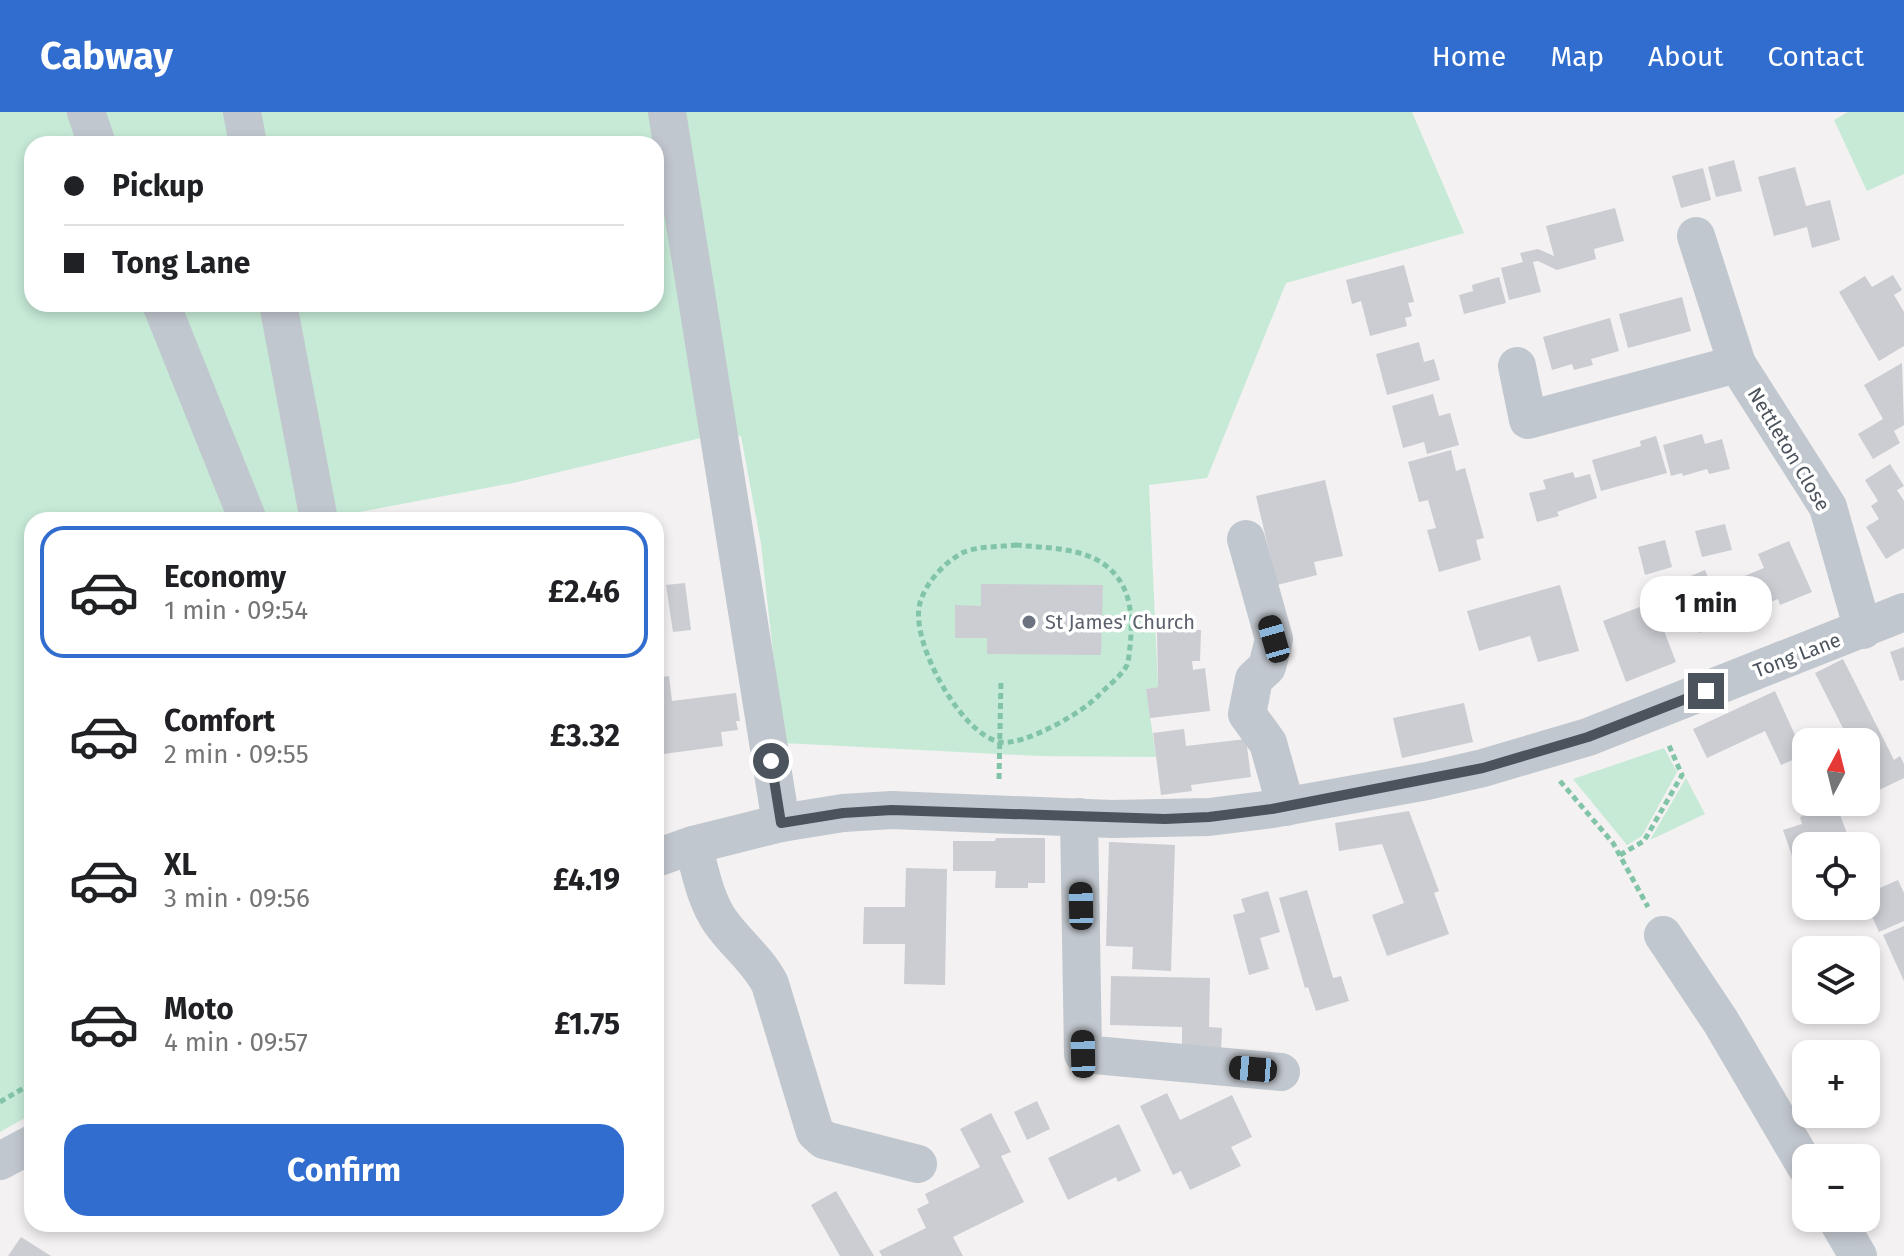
<!DOCTYPE html>
<html lang="en">
<head>
<meta charset="utf-8">
<style>
  :root { --surface:#fff; --page:#f6f6f6; --text:#202124; --muted:#757577; --line:#e0e0e0; --accent:#316dce }
  body { margin:0; font-family:"Fira Sans",sans-serif; background:var(--page); color:var(--text); height:100vh; display:flex; flex-direction:column; font-size:30px; white-space:nowrap }
  * { box-sizing:border-box; margin:0 }
  p { font-size:26px; color:var(--muted) }
  .icon { flex:none; width:44px; height:44px; fill:none; stroke:currentColor; stroke-width:2; stroke-linecap:round; stroke-linejoin:round }
  .map { position:relative; flex:1; overflow:hidden }
  .side { position:absolute; left:24px; top:400px; width:640px; height:720px; display:flex; flex-direction:column; background:var(--surface); border-radius:24px; box-shadow:0 4px 12px #0003 }
  .side>* { flex:none }
  .guide { position:absolute; left:24px; top:24px; width:640px; height:176px; border-radius:24px; box-shadow:0 4px 12px #0003; display:grid; align-content:center; height:176px; padding:0 40px; background:var(--surface) }
  .needle { width:52px; rotate:7deg }
  .fabs { position:absolute; left:1792px; top:616px; display:grid; gap:16px }
  .fabs a { display:grid; place-items:center; width:88px; height:88px; border-radius:16px; background:var(--surface); box-shadow:0 4px 12px #0003; font-size:40px }
  .end { position:absolute; width:36px; height:36px; margin:-18px; border:10px solid #4b535c; background:#fff; box-shadow:0 0 0 4px #fff }
  .from { border-radius:50% }
  .bubble { position:absolute; height:56px; border-radius:24px; background:var(--surface); box-shadow:0 4px 12px #0003; font-size:26px; font-weight:700; line-height:56px; text-align:center }
  .car { position:absolute; width:24px; height:48px; margin:-24px -12px; border-radius:10px; box-shadow:0 0 6px 2px #0007; background:linear-gradient(#222 24%,#8ab4d8 0 40%,#222 0 76%,#8ab4d8 0 86%,#222 0) }
  .guide b { display:flex; align-items:center; gap:28px; height:76px; font-size:30px }
  .guide b+b { border-top:2px solid var(--line) }
  .guide i { width:20px; height:20px; background:var(--text) }
  ul { padding:14px 0 0; list-style:none }
  li { display:flex; align-items:center; gap:24px; height:132px; margin:0 16px 12px; padding:0 24px; border:4px solid transparent; border-radius:24px }
  li div { flex:1 }
  li b { display:block; font-size:30px }
  li em { font-style:normal; font-weight:700 }
  li.active { border-color:var(--accent) }
  li>.icon { width:72px; height:72px; stroke-width:1.5 }
  .action { display:flex; gap:16px; margin-top:auto; padding:16px 40px }
  .action a { flex:1; height:92px; border-radius:24px; background:var(--accent); color:#fff; font-size:32px; font-weight:700; line-height:92px; text-align:center }
  header { display:flex; align-items:center; gap:48px; box-sizing:border-box; height:112px; padding:0 40px; background:var(--accent); color:#fff }
  header strong { font-size:38px }
  nav { display:flex; gap:44px; margin-inline-start:auto; font-size:28px }
  .map>svg:first-child { display:block }
  .green { fill:#c6ead6; fill-rule:evenodd }
  .building { fill:#cbcdd3 }
  .lines { fill:none; stroke-linecap:round; stroke-linejoin:round }
  .path { stroke:#82c4a7; stroke-width:5; stroke-dasharray:6 4; stroke-linecap:butt }
  .minor { stroke:#c1c7ce; stroke-width:38 }
  .route { stroke:#4b535c; stroke-width:10 }
  .worship-dot { fill:#6b7280; stroke:#fff; stroke-width:3 }
  .labels { text-anchor:middle; dominant-baseline:central; stroke-width:7; stroke-linejoin:round; paint-order:stroke }
  .street-label { font-size:20px; fill:#4b535c; stroke:#fff }
  .worship-label { font-size:20px; fill:#5b616d; stroke:#fff; text-anchor:start }
</style>
</head>
<body>
<header>
<strong>Cabway</strong>
<nav><a>Home</a><a>Map</a><a>About</a><a>Contact</a></nav>
</header>
<div class="map">
<svg width="1904" height="1144" viewBox="0 0 1904 1144">
  <rect width="100%" height="100%" fill="#f3f1f1"/>
  <!-- green -->
  <g class="green">
    <path d="M 0,0 L 1412,0 L 1464,121 L 1286,171 L 1207,366 L 1149,373 L 1158,575 L 1146,577 L 1156,645 L 1039,644 L 783,631 L 761,432 L 741,324 L 701,326 L 513,371 L 317,408 L 32,408 L 32,1002 L 0,1020 ZM 32,32 L 656,32 L 656,192 L 32,192 Z"/>
    <polygon points="1848,0 1904,0 1904,62 1867,79 1834,8"/>
    <polygon points="1664,636 1677,660 1642,724 1627,733 1573,667"/>
    <polygon points="1686,666 1705,702 1650,728"/>
  </g>
  <!-- building -->
  <g class="building">
    <polygon points="1734,48 1742,79 1716,85 1708,55"/>
    <polygon points="1795,55 1806,94 1830,88 1840,128 1812,136 1807,115 1774,124 1758,65"/>
    <polygon points="1703,56 1711,88 1681,96 1672,64"/>
    <polygon points="1615,96 1624,129 1594,137 1596,147 1557,158 1538,149 1533,150 1541,180 1509,188 1501,156 1523,150 1520,141 1538,137 1554,144 1546,114"/>
    <polygon points="1404,153 1414,190 1408,191 1412,204 1405,206 1407,214 1370,224 1361,189 1352,192 1346,168"/>
    <polygon points="1893,163 1902,178 1894,183 1904,200 1904,234 1879,249 1839,180 1865,164 1872,175"/>
    <polygon points="1499,165 1506,191 1464,202 1459,183 1473,179 1472,173"/>
    <polygon points="1682,185 1691,219 1628,236 1619,202"/>
    <polygon points="1610,206 1619,239 1591,247 1593,253 1574,258 1572,252 1552,258 1543,225"/>
    <polygon points="1419,230 1424,250 1434,247 1440,268 1387,283 1376,242"/>
    <polygon points="1902,251 1904,313 1894,319 1900,331 1873,347 1858,322 1883,307 1864,273"/>
    <polygon points="1433,282 1439,304 1450,301 1459,333 1427,342 1424,330 1403,336 1392,294"/>
    <polygon points="1702,322 1705,332 1722,327 1730,357 1709,362 1707,357 1683,364 1682,361 1671,364 1663,333"/>
    <polygon points="1656,324 1667,361 1601,379 1592,348 1641,334 1640,329"/>
    <polygon points="1451,338 1456,359 1465,356 1484,426 1476,428 1481,448 1439,460 1427,418 1436,416 1428,388 1419,390 1408,350"/>
    <polygon points="1890,352 1904,374 1897,378 1904,389 1904,436 1886,447 1866,415 1879,407 1871,394 1878,389 1865,368"/>
    <polygon points="1573,360 1575,366 1590,362 1597,386 1557,400 1559,404 1537,410 1529,381 1546,377 1543,368"/>
    <polygon points="1325,368 1343,444 1314,450 1317,463 1277,473 1256,384"/>
    <polygon points="1725,412 1732,438 1702,445 1695,419"/>
    <polygon points="1665,428 1672,455 1645,463 1638,435"/>
    <polygon points="1789,429 1812,480 1780,493 1778,487 1699,521 1687,492 1677,497 1667,474 1705,458 1713,477 1764,456 1758,442"/>
    <polygon points="685,471 691,518 673,520 666,473"/>
    <polygon points="981,472 1103,473 1101,543 987,542 987,526 955,526 955,493 981,494"/>
    <polygon points="1560,473 1579,539 1538,550 1530,524 1479,539 1467,499"/>
    <polygon points="1653,490 1676,550 1626,570 1603,509"/>
    <polygon points="1157,518 1201,518 1200,549 1192,549 1193,558 1205,556 1210,599 1150,606 1146,577 1158,575"/>
    <polygon points="1904,535 1904,568 1900,569 1890,540"/>
    <polygon points="1843,547 1894,648 1900,644 1904,652 1904,666 1875,680 1866,662 1866,630 1850,630 1815,561"/>
    <polygon points="669,564 672,589 736,581 740,609 736,609 738,618 721,620 723,634 656,643 656,566"/>
    <polygon points="1775,579 1804,643 1781,653 1765,619 1707,646 1693,617"/>
    <polygon points="1464,591 1473,630 1402,646 1393,606"/>
    <polygon points="1184,617 1186,634 1246,627 1251,665 1191,673 1192,679 1161,683 1153,621"/>
    <polygon points="1806,673 1806,690 1835,690 1850,729 1835,734 1806,734 1806,755 1797,758 1783,718 1802,712 1800,705 1803,704 1794,677"/>
    <polygon points="1409,699 1439,779 1434,781 1449,822 1387,844 1372,803 1404,791 1382,732 1339,739 1335,711"/>
    <polygon points="996,726 1045,726 1045,771 1028,771 1028,776 995,776 996,759 953,759 953,729 995,729"/>
    <polygon points="1109,730 1175,733 1171,859 1132,857 1133,835 1106,834"/>
    <polygon points="906,756 947,757 945,873 904,872 905,832 863,832 864,795 905,795"/>
    <polygon points="1898,768 1904,781 1904,809 1879,820 1866,791 1866,782"/>
    <polygon points="1307,778 1333,866 1341,864 1349,889 1316,899 1308,875 1305,876 1279,786"/>
    <polygon points="1268,779 1280,820 1260,826 1269,857 1249,863 1233,803 1245,800 1241,787"/>
    <polygon points="1904,814 1904,869 1883,823"/>
    <polygon points="1111,864 1210,866 1209,915 1222,916 1221,941 1182,940 1182,915 1110,913"/>
    <polygon points="1167,981 1180,1008 1232,983 1252,1025 1231,1035 1241,1054 1190,1078 1181,1059 1173,1063 1140,994"/>
    <polygon points="1037,989 1050,1017 1027,1028 1014,1000"/>
    <polygon points="991,1001 1011,1040 1001,1044 1024,1090 953,1125 963,1144 882,1144 879,1139 926,1116 917,1097 929,1091 925,1082 980,1055 960,1017"/>
    <polygon points="1119,1012 1141,1059 1118,1070 1116,1065 1068,1088 1048,1046"/>
    <polygon points="836,1079 874,1144 840,1144 811,1093"/>
    <polygon points="21,1125 51,1144 8,1144"/>
  </g>
  <g class="lines">
    <!-- path -->
    <g class="path">
      <path d="M 1016,433 C 1044,436 1081,435 1105,453 C 1132,473 1133,505 1130,535 C 1129,540 1129,549 1127,553 C 1122,564 1106,575 1098,584 C 1082,601 1024,634 1000,630 C 961,623 909,528 920,491 C 926,470 944,451 962,441 C 977,434 1000,435 1016,433 Z"/>
      <polyline points="999,667 1001,568"/>
      <polyline points="1560,669 1613,731 1648,795"/>
      <polyline points="1620,743 1644,729 1682,663 1668,631"/>
      <polyline points="0,990 32,971"/>
    </g>
    <!-- minor -->
    <g class="minor">
      <polyline points="86,0 97,32"/>
      <polyline points="242,0 248,32"/>
      <polyline points="667,0 781,711"/>
      <polyline points="1696,124 1737,252 1828,395 1863,518"/>
      <polyline points="161,192 248,408"/>
      <polyline points="278,192 319,408"/>
      <polyline points="1517,254 1528,308 1737,252"/>
      <polyline points="1246,427 1274,527 1267,555 1254,567 1247,602 1268,631 1286,695"/>
      <polyline points="1079,705 1083,942 1281,960"/>
      <path d="M 693,733 C 700,758 705,787 720,809 C 736,832 758,848 770,872 L 815,1020 L 824,1028 L 918,1052"/>
      <polyline points="656,746 693,733 781,711 843,701 892,698 1112,707 1209,705 1272,697 1427,669 1483,656 1588,625 1904,500"/>
      <polyline points="1663,823 1721,910 1806,1055"/>
      <polyline points="0,1049 32,1032"/>
      <polyline points="1836,1106 1858,1144"/>
    </g>
  </g>
  <g class="lines">
    <!-- route -->
    <polyline class="route" points="771,649 781,711 843,701 892,698 1165,707 1209,705 1272,697 1483,656 1588,625 1706,579"/>
  </g>
  <!-- markers -->
  <circle class="worship-dot" cx="1029" cy="510" r="8"/>
  <g class="labels">
    <!-- street labels -->
    <g class="street-label">
      <text transform="translate(1789 337) rotate(59)">Nettleton Close</text>
      <text transform="translate(1797 543) rotate(-21)">Tong Lane</text>
    </g>
    <!-- worship labels -->
    <g class="worship-label">
      <text x="1045" y="510">St James' Church</text>
    </g>
  </g>
</svg>
<div class="fabs">
<a><svg class="needle" viewBox="-14 -14 28 28"><path d="M0-13l5 13h-10z" fill="#e53935"/><path d="M0 13l5-13h-10z" fill="#757577"/></svg></a>
<a><svg class="icon" aria-label="locate" viewBox="0 0 24 24"><circle cx="12" cy="12" r="6"/><path d="M12 2v4M12 18v4M2 12h4M18 12h4"/></svg></a>
<a><svg class="icon" aria-label="layers" viewBox="0 0 24 24"><path d="M12 4l9 5-9 5-9-5zM3 14l9 5 9-5"/></svg></a>
<a>+</a>
<a>−</a>
</div>
<i class="end from" style="left:771px;top:649px"></i>
<i class="end" style="left:1706px;top:579px"></i>
<div class="bubble" style="left:1640px;top:464px;width:132px">1 min</div>
<i class="car" style="left:1274px;top:527px;rotate:344deg"></i>
<i class="car" style="left:1081px;top:794px;rotate:359deg"></i>
<i class="car" style="left:1083px;top:942px;rotate:359deg"></i>
<i class="car" style="left:1253px;top:957px;rotate:275deg"></i>
<div class="guide">
<b><i class="from"></i>Pickup</b>
<b><i></i>Tong Lane</b>
</div>
<section class="side">
<ul>
<li class="active"><svg class="icon" aria-label="car" viewBox="0 0 24 24"><path d="M5 17H2v-5l4-1 3-4h7l3 4 3 1v5h-3M9 17h6M6 11h13"/><circle cx="7" cy="17" r="2"/><circle cx="17" cy="17" r="2"/></svg><div><b>Economy</b><p>1 min · 09:54</p></div><em>£2.46</em></li>
<li><svg class="icon" aria-label="car" viewBox="0 0 24 24"><path d="M5 17H2v-5l4-1 3-4h7l3 4 3 1v5h-3M9 17h6M6 11h13"/><circle cx="7" cy="17" r="2"/><circle cx="17" cy="17" r="2"/></svg><div><b>Comfort</b><p>2 min · 09:55</p></div><em>£3.32</em></li>
<li><svg class="icon" aria-label="car" viewBox="0 0 24 24"><path d="M5 17H2v-5l4-1 3-4h7l3 4 3 1v5h-3M9 17h6M6 11h13"/><circle cx="7" cy="17" r="2"/><circle cx="17" cy="17" r="2"/></svg><div><b>XL</b><p>3 min · 09:56</p></div><em>£4.19</em></li>
<li><svg class="icon" aria-label="car" viewBox="0 0 24 24"><path d="M5 17H2v-5l4-1 3-4h7l3 4 3 1v5h-3M9 17h6M6 11h13"/><circle cx="7" cy="17" r="2"/><circle cx="17" cy="17" r="2"/></svg><div><b>Moto</b><p>4 min · 09:57</p></div><em>£1.75</em></li>
</ul>
<div class="action"><a>Confirm</a></div>
</section>
</div>
</body>
</html>
